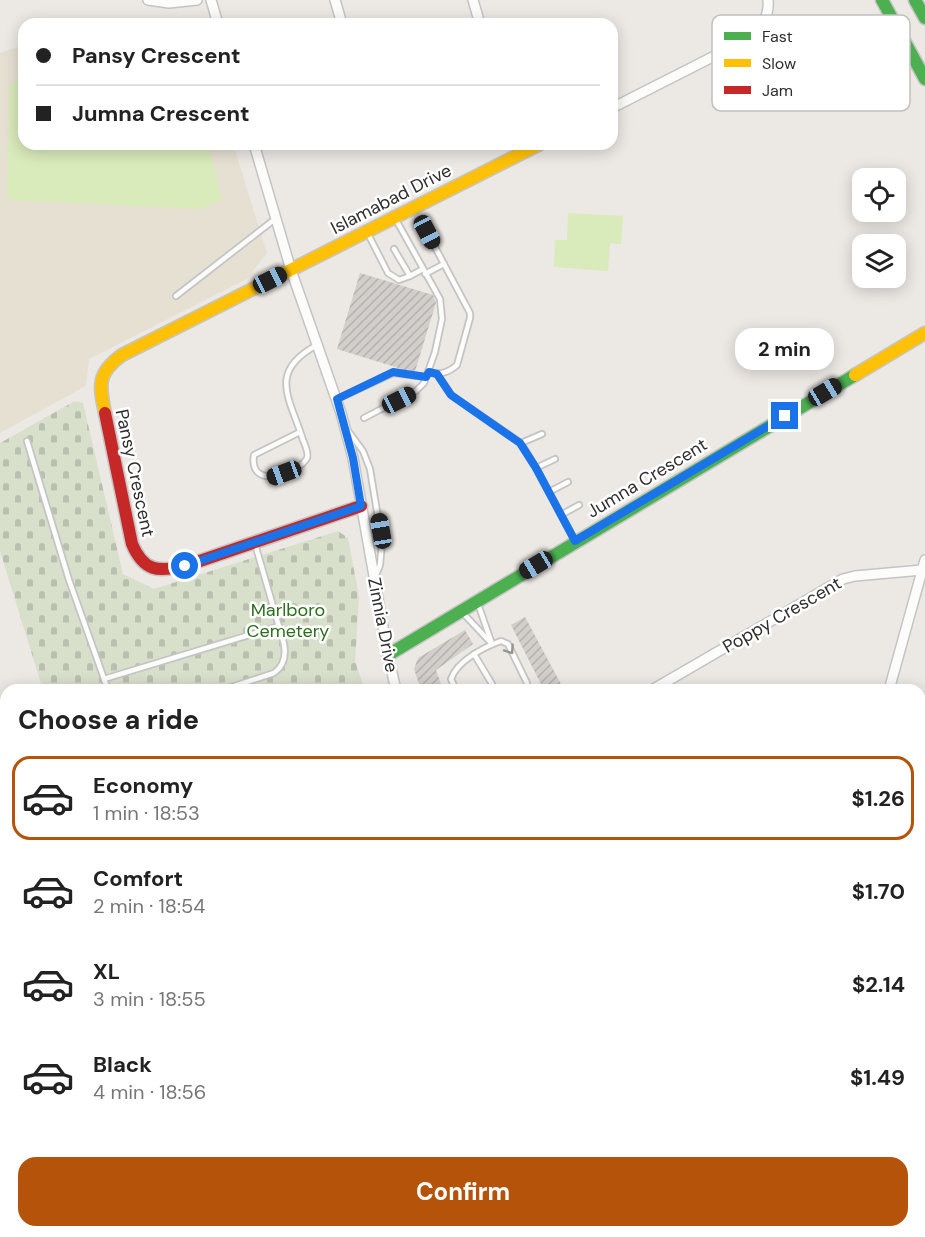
<!DOCTYPE html>
<html lang="en">
<head>
<meta charset="utf-8">
<style>
  :root { --surface:#fff; --page:#f2f2f2; --text:#222; --muted:#767676; --line:#e0e0e0; --accent:#b45309 }
  body { margin:0; font-family:"DM Sans",sans-serif; background:var(--page); color:var(--text); height:100vh; display:flex; flex-direction:column; font-size:22px; white-space:nowrap }
  * { box-sizing:border-box; margin:0 }
  p { font-size:20px; color:var(--muted) }
  .icon { flex:none; width:33px; height:33px; fill:none; stroke:currentColor; stroke-width:2; stroke-linecap:round; stroke-linejoin:round }
  .map { position:relative; flex:1; overflow:hidden }
  .panel { position:absolute; left:0px; top:684px; width:926px; height:554px; display:flex; flex-direction:column; background:var(--surface); border-radius:18px 18px 0 0; box-shadow:0 3px 15px #0003 }
  .panel>* { flex:none }
  .hud { position:absolute; left:18px; top:18px; width:600px; height:132px; border-radius:18px; box-shadow:0 3px 15px #0003; display:grid; align-content:center; height:132px; padding:0 18px; background:var(--surface) }
  .fabs { position:absolute; left:852px; top:168px; display:grid; gap:12px }
  .fabs a { display:grid; place-items:center; width:54px; height:54px; border-radius:12px; background:var(--surface); box-shadow:0 3px 15px #0003; font-size:30px }
  .end { position:absolute; width:27px; height:27px; margin:-14px; border:8px solid #1a73e8; background:#fff; box-shadow:0 0 0 3px #fff }
  .from { border-radius:50% }
  .bubble { position:absolute; height:42px; border-radius:18px; background:var(--surface); box-shadow:0 3px 15px #0003; font-size:20px; font-weight:700; line-height:42px; text-align:center }
  .car { position:absolute; width:18px; height:36px; margin:-18px -9px; border-radius:8px; box-shadow:0 0 4px 2px #0007; background:linear-gradient(#222 24%,#8ab4d8 0 40%,#222 0 76%,#8ab4d8 0 86%,#222 0) }
  .hud b { display:flex; align-items:center; gap:21px; height:57px; font-size:22px }
  .hud b+b { border-top:2px solid var(--line) }
  .hud i { width:15px; height:15px; background:var(--text) }
  ul { padding:0; list-style:none }
  li { display:flex; align-items:center; gap:18px; height:84px; margin:0 12px 9px; padding:0 6px; border:3px solid transparent; border-radius:18px }
  li div { flex:1 }
  li b { display:block; font-size:22px }
  li em { font-style:normal; font-weight:700 }
  li.active { border-color:var(--accent) }
  li>.icon { width:54px; height:54px; stroke-width:1.5 }
  h2 { padding:0 18px; font-size:27px; line-height:72px }
  .action { display:flex; gap:12px; margin-top:auto; padding:12px 18px }
  .action a { flex:1; height:69px; border-radius:18px; background:var(--accent); color:#fff; font-size:24px; font-weight:700; line-height:69px; text-align:center }
  .map>svg:first-child { display:block }
  .education { fill:#e6e0d3 }
  .cemetery { fill:url(#cemetery-stones) }
  .pitch { fill:#d9eabb }
  .building { fill:url(#building-hatch) }
  .lines { fill:none; stroke-linecap:round; stroke-linejoin:round }
  .lane-casing { stroke:#c5c4c5; stroke-width:8 }
  .street-casing { stroke:#c5c4c5; stroke-width:12 }
  .fast-casing { stroke:#c5c4c5; stroke-width:15 }
  .slow-casing { stroke:#c5c4c5; stroke-width:15 }
  .jam-casing { stroke:#c5c4c5; stroke-width:15 }
  .lane { stroke:#fcfcfb; stroke-width:4.5 }
  .street { stroke:#fcfcfb; stroke-width:9 }
  .fast { stroke:#4caf50; stroke-width:12 }
  .slow { stroke:#ffc107; stroke-width:12 }
  .jam { stroke:#c62828; stroke-width:12 }
  .oneway { stroke:#959594 }
  .route { stroke:#1a73e8; stroke-width:8 }
  .labels { text-anchor:middle; dominant-baseline:central; stroke-width:5; stroke-linejoin:round; paint-order:stroke }
  .street-label { font-size:18px; fill:#2e2e2e; stroke:#fff }
  .park-label { font-size:18px; fill:#2c6e1b; stroke:#fff }
  .key { fill:#fff; stroke:#c0c0c0; stroke-width:1.5 }
  .key-label { font-size:16px; fill:#2e2e2e }
</style>
</head>
<body>
<div class="map">
<svg width="925" height="1237" viewBox="0 0 925 1237">
  <defs>
    <pattern id="cemetery-stones" width="16" height="16" patternUnits="userSpaceOnUse" patternTransform="scale(1.5)"><rect width="16" height="16" fill="#d8e0cc"/><path d="M2 7V4a2 2 0 0 1 4 0v3zM10 15v-3a2 2 0 0 1 4 0v3z" fill="#bac0b0"/></pattern>
    <pattern id="building-hatch" width="6" height="6" patternUnits="userSpaceOnUse" patternTransform="scale(1.5)"><rect width="6" height="6" fill="#d1cecb"/><path d="M-1 1l2-2M0 6l6-6M5 7l2-2" fill="none" stroke="#b4b1af"/></pattern>
  </defs>
  <rect width="100%" height="100%" fill="#ece8e4"/>
  <!-- education -->
  <polygon class="education" points="24,45 24,144 233,144 267,253 247,279 89,359 86,386 0,433 0,53"/>
  <!-- cemetery -->
  <g class="cemetery">
    <polygon points="75,401 83,403 123,574 154,589 338,531 348,538 359,597 355,661 365,690 43,690 0,551 0,443"/>
    <polygon points="6,864 6,1232 565,1232 567,1237 0,1237 0,867"/>
  </g>
  <!-- pitch -->
  <g class="pitch">
    <polygon points="24,73 24,144 208,144 222,200 199,209 7,200 9,86"/>
    <polygon points="568,213 623,216 621,244 610,243 608,271 554,267 555,240 567,240"/>
  </g>
  <!-- building -->
  <g class="building">
    <polygon points="360,273 433,295 436,303 415,371 405,370 337,349"/>
    <polygon points="525,617 561,684 560,690 544,690 511,625"/>
    <polygon points="465,630 473,644 436,670 443,690 421,690 414,669 418,658"/>
  </g>
  <g class="lines">
    <defs>
      <g id="lane">
        <polyline points="367,232 388,273 399,280 410,276"/>
        <polyline points="394,249 410,276 423,269"/>
        <polyline points="425,274 444,264 427,232"/>
        <polyline points="176,296 275,219"/>
        <path d="M 428,372 C 440,375 448,373 457,365 L 470,318 L 470,313 L 444,264"/>
        <polyline points="437,374 451,395 521,443 536,468 575,541"/>
        <polyline points="337,399 393,373 426,377"/>
        <polyline points="364,418 416,391 424,383 435,352 442,319 440,299 395,218"/>
        <path d="M 300,432 L 254,455 C 248,491 299,474 307,458 C 309,453 305,445 303,440 C 290,398 267,372 317,345"/>
        <polyline points="349,432 363,451 370,469 382,542 380,565 376,575"/>
        <polyline points="27,441 69,580 108,690"/>
        <polyline points="521,443 542,434"/>
        <polyline points="536,468 555,459"/>
        <polyline points="549,492 568,482"/>
        <polyline points="561,515 579,505"/>
        <polyline points="478,604 491,641"/>
        <polyline points="461,611 492,644"/>
        <polyline points="474,654 492,684"/>
        <polyline points="104,679 279,626"/>
        <path d="M 222,690 L 274,673 C 284,666 286,655 284,644 L 255,544"/>
        <path d="M 456,690 L 451,679 C 457,661 484,647 501,641 L 508,644 L 527,683 L 527,690"/>
        <polyline points="0,1037 6,1035"/>
        <polyline points="920,1078 925,1064"/>
        <polyline points="920,1084 925,1087"/>
        <polyline points="0,1184 6,1201"/>
        <polyline points="17,1232 19,1237"/>
        <polyline points="293,1232 295,1237"/>
        <polyline points="65,1237 81,1232"/>
      </g>
      <g id="street">
        <polyline points="148,0 169,3 197,0"/>
        <polyline points="211,0 218,24"/>
        <polyline points="335,0 342,24"/>
        <polyline points="473,0 480,24"/>
        <path d="M 612,108 L 742,42 C 757,30 770,21 768,0"/>
        <polyline points="254,144 291,270 341,413 353,458 388,655 396,690"/>
        <polyline points="652,690 843,579 855,576 922,570"/>
        <polyline points="889,690 925,560"/>
        <polyline points="0,789 6,786"/>
        <polyline points="920,1224 925,1227"/>
        <polyline points="577,1232 579,1237"/>
        <polyline points="711,1237 714,1232"/>
      </g>
      <g id="fast">
        <polyline points="882,0 925,79"/>
        <polyline points="915,0 925,18"/>
        <polyline points="388,655 855,375"/>
      </g>
      <g id="slow">
        <polyline points="855,375 925,333"/>
        <path d="M 105,413 C 99,385 97,373 122,355 L 540,144"/>
      </g>
      <path id="jam" d="M 105,413 L 132,544 C 144,572 158,572 185,566 L 361,506"/>
    </defs>
    <!-- lane casing -->
    <use href="#lane" class="lane-casing"/>
    <!-- street casing -->
    <use href="#street" class="street-casing"/>
    <!-- fast casing -->
    <use href="#fast" class="fast-casing"/>
    <!-- slow casing -->
    <use href="#slow" class="slow-casing"/>
    <!-- jam casing -->
    <use href="#jam" class="jam-casing"/>
    <!-- lane -->
    <use href="#lane" class="lane"/>
    <!-- street -->
    <use href="#street" class="street"/>
    <!-- fast -->
    <use href="#fast" class="fast"/>
    <!-- slow -->
    <use href="#slow" class="slow"/>
    <!-- jam -->
    <use href="#jam" class="jam"/>
  </g>
  <!-- one-way arrows -->
  <defs><path id="oneway-chevron" d="M-2-3.5L2.5 0L-2 3.5" fill="none" stroke-width="1.6" stroke-linecap="round" stroke-linejoin="round" transform="scale(1.5)"/></defs>
  <use class="oneway" href="#oneway-chevron" transform="translate(510 650) rotate(56)"/>
  <g class="lines">
    <!-- route -->
    <polyline class="route" points="185,566 361,506 353,458 337,399 393,372 426,377 429,372 437,374 451,395 520,443 536,468 575,541 785,416"/>
  </g>
  <g class="labels">
    <!-- street labels -->
    <g class="street-label">
      <text transform="translate(391 199) rotate(-27)">Islamabad Drive</text>
      <text transform="translate(135 473) rotate(78)">Pansy Crescent</text>
      <text transform="translate(647 478) rotate(-31)">Jumna Crescent</text>
      <text transform="translate(782 615) rotate(-30)">Poppy Crescent</text>
      <text transform="translate(383 625) rotate(79)">Zinnia Drive</text>
    </g>
    <!-- park labels -->
    <g class="park-label">
      <text x="288" y="610">Marlboro<tspan x="288" dy="21">Cemetery</tspan></text>
    </g>
  </g>
  <!-- legend -->
  <rect x="712" y="15" width="198" height="96" rx="9" class="key"/>
  <rect x="724" y="32" width="27" height="8" fill="#4caf50"/>
  <rect x="724" y="59" width="27" height="8" fill="#ffc107"/>
  <rect x="724" y="86" width="27" height="8" fill="#c62828"/>
  <g class="key-label">
    <text x="762" y="42">Fast</text>
    <text x="762" y="69">Slow</text>
    <text x="762" y="96">Jam</text>
  </g>
</svg>
<div class="fabs">
<a><svg class="icon" aria-label="locate" viewBox="0 0 24 24"><circle cx="12" cy="12" r="6"/><path d="M12 2v4M12 18v4M2 12h4M18 12h4"/></svg></a>
<a><svg class="icon" aria-label="layers" viewBox="0 0 24 24"><path d="M12 4l9 5-9 5-9-5zM3 14l9 5 9-5"/></svg></a>
</div>
<i class="end from" style="left:185px;top:566px"></i>
<i class="end" style="left:785px;top:416px"></i>
<div class="bubble" style="left:735px;top:328px;width:99px">2 min</div>
<i class="car" style="left:427px;top:232px;rotate:152deg"></i>
<i class="car" style="left:270px;top:280px;rotate:63deg"></i>
<i class="car" style="left:825px;top:392px;rotate:59deg"></i>
<i class="car" style="left:399px;top:400px;rotate:63deg"></i>
<i class="car" style="left:284px;top:473px;rotate:250deg"></i>
<i class="car" style="left:381px;top:531px;rotate:350deg"></i>
<i class="car" style="left:536px;top:565px;rotate:239deg"></i>
<div class="hud">
<b><i class="from"></i>Pansy Crescent</b>
<b><i></i>Jumna Crescent</b>
</div>
<section class="panel">
<h2>Choose a ride</h2>
<ul>
<li class="active"><svg class="icon" aria-label="car" viewBox="0 0 24 24"><path d="M5 17H2v-5l4-1 3-4h7l3 4 3 1v5h-3M9 17h6M6 11h13"/><circle cx="7" cy="17" r="2"/><circle cx="17" cy="17" r="2"/></svg><div><b>Economy</b><p>1 min · 18:53</p></div><em>$1.26</em></li>
<li><svg class="icon" aria-label="car" viewBox="0 0 24 24"><path d="M5 17H2v-5l4-1 3-4h7l3 4 3 1v5h-3M9 17h6M6 11h13"/><circle cx="7" cy="17" r="2"/><circle cx="17" cy="17" r="2"/></svg><div><b>Comfort</b><p>2 min · 18:54</p></div><em>$1.70</em></li>
<li><svg class="icon" aria-label="car" viewBox="0 0 24 24"><path d="M5 17H2v-5l4-1 3-4h7l3 4 3 1v5h-3M9 17h6M6 11h13"/><circle cx="7" cy="17" r="2"/><circle cx="17" cy="17" r="2"/></svg><div><b>XL</b><p>3 min · 18:55</p></div><em>$2.14</em></li>
<li><svg class="icon" aria-label="car" viewBox="0 0 24 24"><path d="M5 17H2v-5l4-1 3-4h7l3 4 3 1v5h-3M9 17h6M6 11h13"/><circle cx="7" cy="17" r="2"/><circle cx="17" cy="17" r="2"/></svg><div><b>Black</b><p>4 min · 18:56</p></div><em>$1.49</em></li>
</ul>
<div class="action"><a>Confirm</a></div>
</section>
</div>
</body>
</html>
